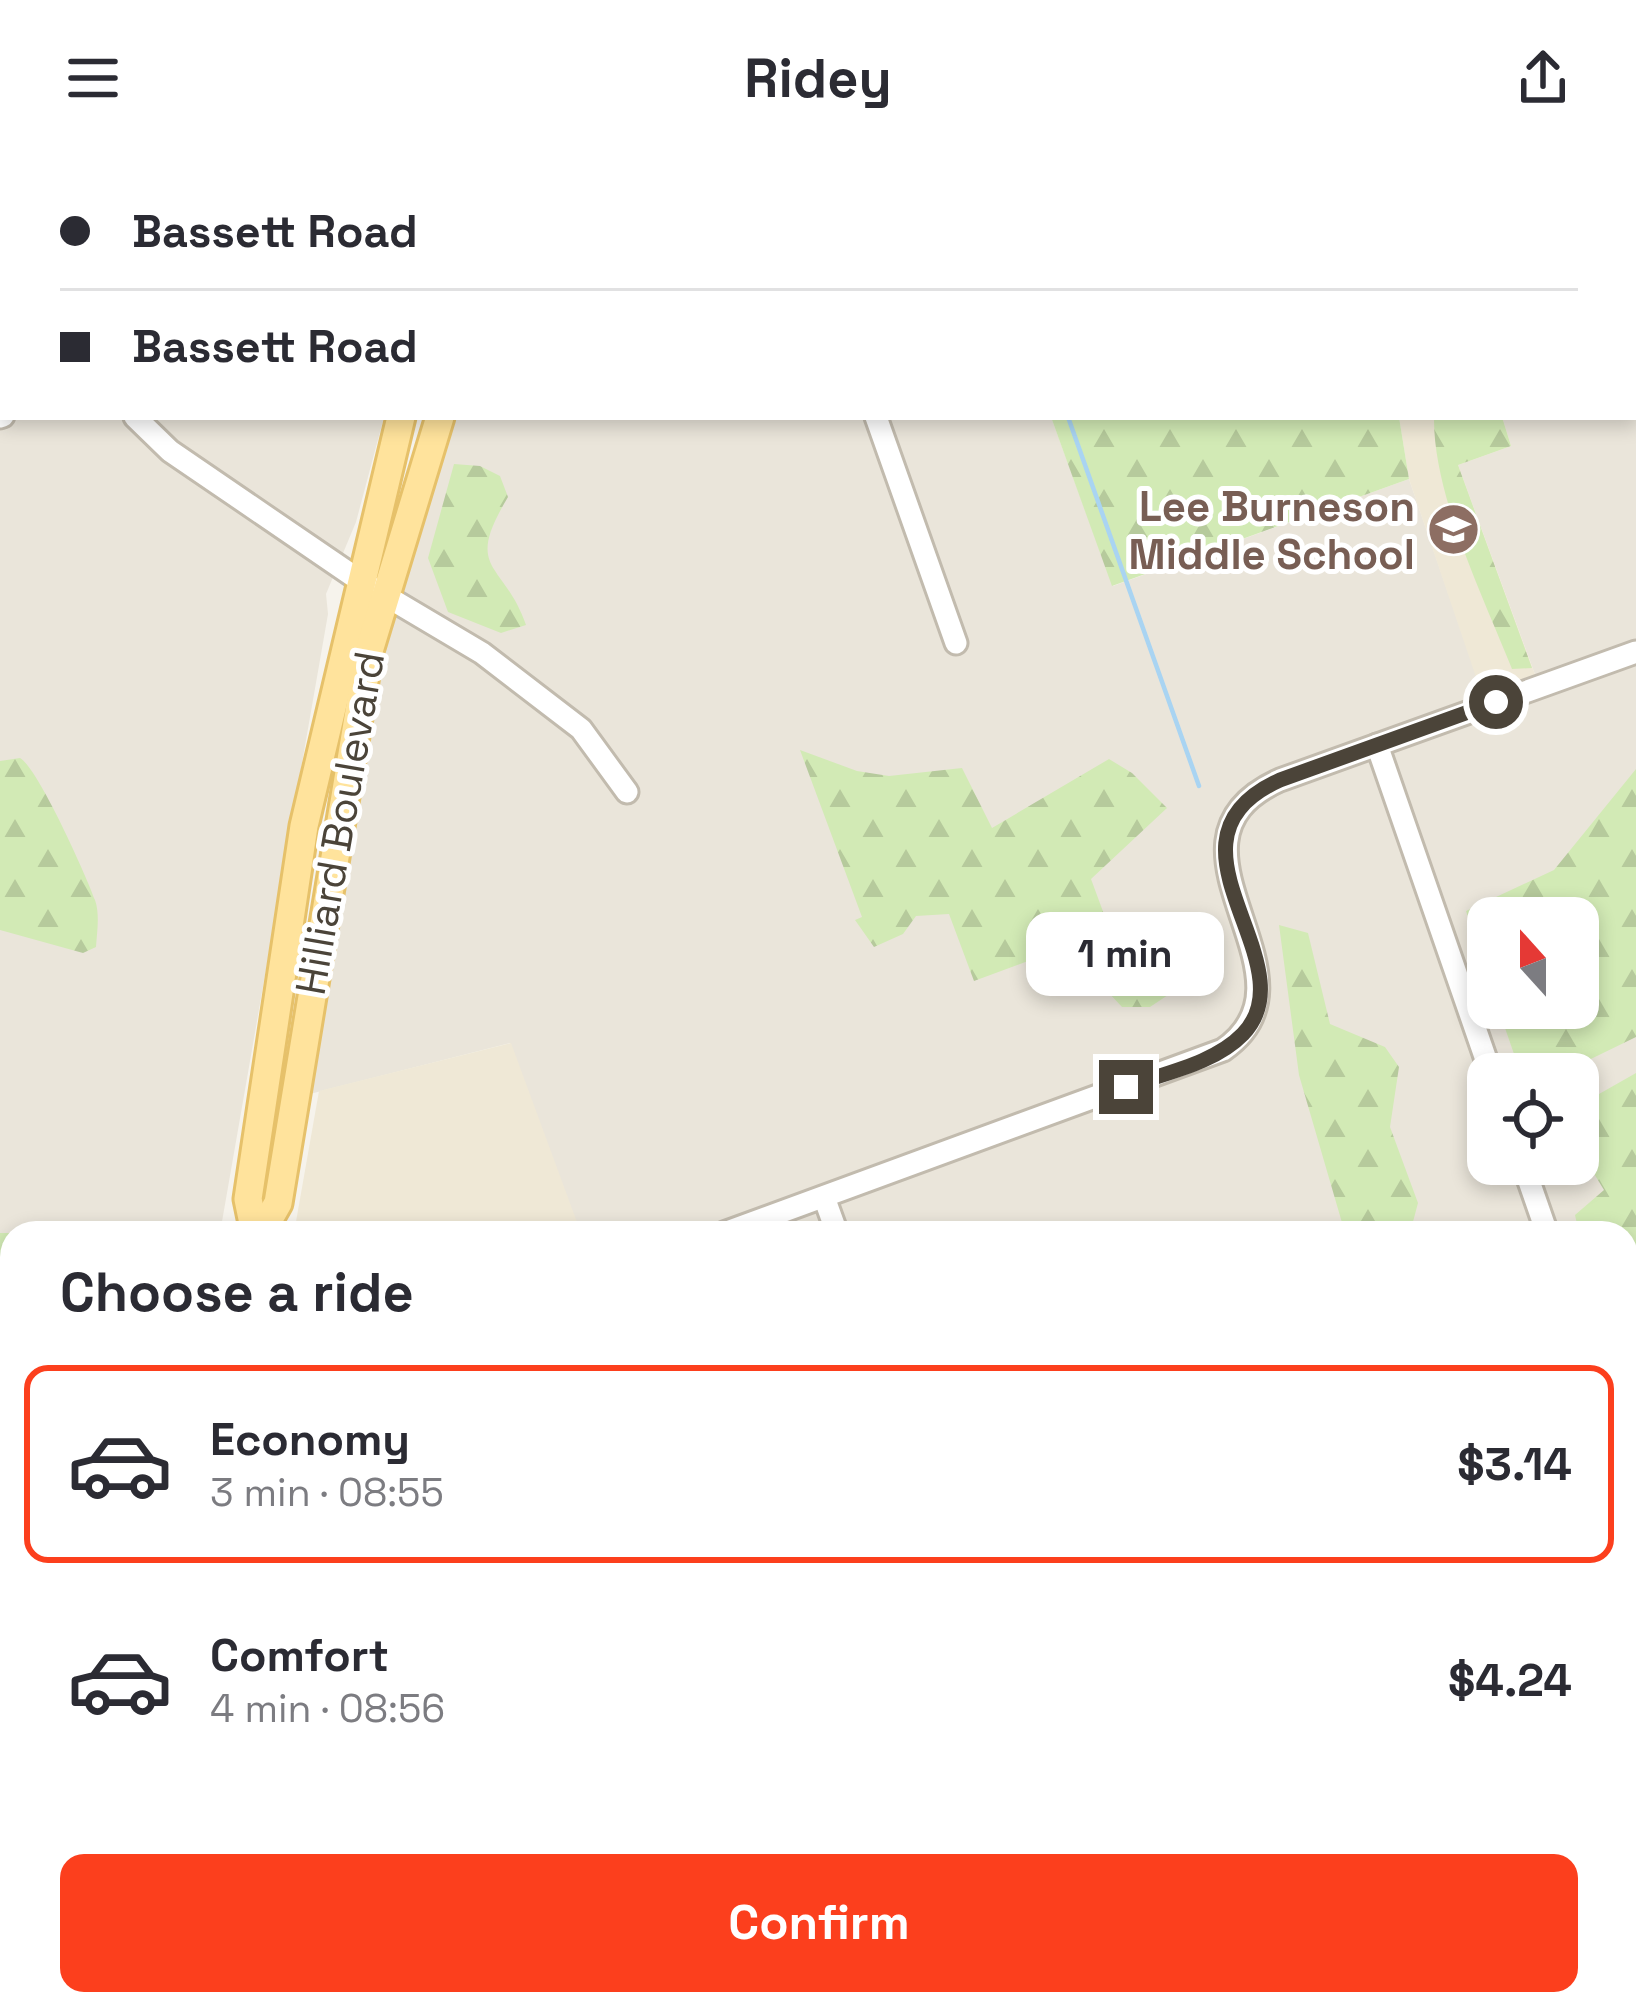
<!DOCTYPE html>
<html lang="en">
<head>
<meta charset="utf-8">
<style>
  :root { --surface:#fff; --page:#f2f2f3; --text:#2b2b33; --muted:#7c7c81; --line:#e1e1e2; --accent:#fc3f1d }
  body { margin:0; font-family:"Space Grotesk",sans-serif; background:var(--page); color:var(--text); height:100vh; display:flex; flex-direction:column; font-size:45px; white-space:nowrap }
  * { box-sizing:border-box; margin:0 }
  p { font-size:39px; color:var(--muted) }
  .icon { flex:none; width:66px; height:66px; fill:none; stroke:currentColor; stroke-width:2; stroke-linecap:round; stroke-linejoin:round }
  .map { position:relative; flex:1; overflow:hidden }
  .drawer { position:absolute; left:0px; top:1065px; width:1638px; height:795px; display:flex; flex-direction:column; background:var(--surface); border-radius:36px 36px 0 0; box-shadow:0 6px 18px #0003 }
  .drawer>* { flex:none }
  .banner { position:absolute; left:0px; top:0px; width:1638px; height:264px; box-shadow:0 6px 18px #0003; display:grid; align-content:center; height:264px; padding:0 60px; background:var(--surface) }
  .needle { width:78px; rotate:339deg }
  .controls { position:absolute; left:1467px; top:741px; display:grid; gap:24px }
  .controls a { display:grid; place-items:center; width:132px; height:132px; border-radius:24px; background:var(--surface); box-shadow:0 6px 18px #0003; font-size:60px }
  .end { position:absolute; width:54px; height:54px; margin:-27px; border:15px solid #4b4439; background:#fff; box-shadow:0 0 0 6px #fff }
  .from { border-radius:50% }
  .bubble { position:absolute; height:84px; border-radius:24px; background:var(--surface); box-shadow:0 6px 18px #0003; font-size:39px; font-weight:700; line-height:84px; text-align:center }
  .banner b { display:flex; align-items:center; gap:42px; height:114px; font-size:45px }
  .banner b+b { border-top:3px solid var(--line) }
  .banner i { width:30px; height:30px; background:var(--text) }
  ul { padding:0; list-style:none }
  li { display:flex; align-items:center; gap:36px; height:198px; margin:0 24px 18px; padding:0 36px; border:6px solid transparent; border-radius:24px }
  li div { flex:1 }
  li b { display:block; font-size:45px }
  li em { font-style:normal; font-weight:700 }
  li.current { border-color:var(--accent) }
  li>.icon { width:108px; height:108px; stroke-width:1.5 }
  h2 { padding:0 60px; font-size:54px; line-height:144px }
  .action { display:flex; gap:24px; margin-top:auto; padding:24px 60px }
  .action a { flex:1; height:138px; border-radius:24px; background:var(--accent); color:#fff; font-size:48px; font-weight:700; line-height:138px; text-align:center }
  header { display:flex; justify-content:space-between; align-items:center; height:156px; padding:0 60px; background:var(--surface); font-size:54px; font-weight:700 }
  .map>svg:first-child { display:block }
  .residential { fill:#eae5da; fill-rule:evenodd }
  .education { fill:#efe8d6 }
  .forest { fill:url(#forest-firs) }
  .pitch { fill:#d2eab5 }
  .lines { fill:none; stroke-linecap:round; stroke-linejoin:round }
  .stream { stroke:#a9d4f2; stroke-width:4.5 }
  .building { fill:url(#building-hatch); stroke:#d3c7b4; stroke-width:3 }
  .minor-casing { stroke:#c2bbae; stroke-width:27 }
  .major-casing { stroke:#e6c16a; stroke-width:33 }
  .minor { stroke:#fff; stroke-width:21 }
  .major { stroke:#ffe39c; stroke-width:27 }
  .route { stroke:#4b4439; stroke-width:15 }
  .labels { text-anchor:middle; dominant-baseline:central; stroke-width:10; stroke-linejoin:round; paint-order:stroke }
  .education-label { font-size:42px; font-weight:bold; fill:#785e54; stroke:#fff; text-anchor:end }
  .street-label { font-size:42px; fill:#4b4439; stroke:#fff }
</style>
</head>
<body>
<header><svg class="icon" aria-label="menu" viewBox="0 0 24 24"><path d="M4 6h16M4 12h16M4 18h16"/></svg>Ridey<svg class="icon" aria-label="share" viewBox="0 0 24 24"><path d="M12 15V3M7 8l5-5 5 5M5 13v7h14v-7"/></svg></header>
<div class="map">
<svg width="1636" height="1859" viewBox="0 0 1636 1859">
  <defs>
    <pattern id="forest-firs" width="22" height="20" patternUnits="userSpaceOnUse" patternTransform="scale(3)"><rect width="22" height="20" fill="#d2eab5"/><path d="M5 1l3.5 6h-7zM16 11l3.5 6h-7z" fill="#b6ca9c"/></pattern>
    <pattern id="building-hatch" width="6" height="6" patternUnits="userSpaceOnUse" patternTransform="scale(3)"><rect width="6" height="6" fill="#d8cfc1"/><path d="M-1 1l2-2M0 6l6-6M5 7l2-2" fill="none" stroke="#b1aa9e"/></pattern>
  </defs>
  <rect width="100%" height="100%" fill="#f6f3ec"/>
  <!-- residential -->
  <g class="residential">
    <polygon points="0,0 464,0 3,3 3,261 384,261 356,366 326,438 328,458 220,1077 12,1077 12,1671 0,1695"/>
    <polygon points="518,0 792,0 794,3 517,3"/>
    <polygon points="1636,158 1636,488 1537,524 1458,309 1511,290 1502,261 1635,261"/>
    <polygon points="440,261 1051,261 1113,430 1409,323 1480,530 1468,548 1280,624 1228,676 1254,801 1245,876 724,1077 578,1077 510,887 294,942 369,495"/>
    <path d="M 1636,502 L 1636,1859 L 0,1859 L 0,1826 L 12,1805 L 12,1848 L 1626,1848 L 1626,1077 L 739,1077 L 1224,902 L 1251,882 L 1266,853 L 1268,824 L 1233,686 L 1249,655 L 1333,612 ZM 1488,762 L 1578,762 L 1578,852 L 1488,852 ZM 1488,918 L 1578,918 L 1578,1008 L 1488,1008 Z"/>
  </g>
  <!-- education -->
  <g class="education">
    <polygon points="1399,261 1502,261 1511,290 1458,309 1537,524 1468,548 1479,530 1409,323"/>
    <polygon points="511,887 581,1077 294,1077 319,935"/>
  </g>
  <!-- forest -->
  <g class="forest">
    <polygon points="792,0 1403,0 1404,3 794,3"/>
    <polygon points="1051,261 1399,261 1409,323 1112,430"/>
    <path d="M 1434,261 L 1502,261 L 1511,290 L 1458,309 L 1532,512 L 1512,513 C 1483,440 1433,339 1434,261 Z"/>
    <path d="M 454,308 L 480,310 L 500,320 L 508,341 C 463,416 503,404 526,469 L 501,477 L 448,456 L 428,402 Z"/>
    <polygon points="800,594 857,615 889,620 962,612 992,672 1109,603 1132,617 1167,652 1091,723 1125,815 1181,794 1206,792 1213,809 1150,851 1122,851 1081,807 1055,795 974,825 949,758 916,760 903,778 874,791 855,764 862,761"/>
    <path d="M 20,602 C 38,612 86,719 95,744 C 100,758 97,776 96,791 L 83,797 L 0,774 L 0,605 Z"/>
    <polygon points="1636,613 1636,881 1560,918 1521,918 1498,852 1578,852 1578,762 1488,762 1488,821 1466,755 1554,714"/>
    <polygon points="1279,769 1308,777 1330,868 1385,891 1399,911 1390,971 1418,1047 1410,1077 1345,1077 1299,919"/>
    <polygon points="1636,917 1636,1146 1626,1142 1626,1077 1579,1077 1575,1059 1604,1034 1593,1016 1571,1008 1578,1008 1578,957 1592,942"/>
    <polygon points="0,1077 12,1077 12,1188 0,1189"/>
  </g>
  <!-- pitch -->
  <polygon class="pitch" points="1434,0 1624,0 1625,3 1435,3"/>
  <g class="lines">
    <!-- stream -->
    <g class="stream">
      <polyline points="981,0 982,3"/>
      <polyline points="1068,261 1199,630"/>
      <polyline points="1586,1848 1590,1859"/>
    </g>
  </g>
  <!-- building -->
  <polygon class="building" points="8,1445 12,1447 12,1499 2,1493"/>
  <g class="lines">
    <defs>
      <g id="minor">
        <polyline points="24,0 25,3"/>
        <polyline points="617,0 618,3"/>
        <polyline points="0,261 3,260"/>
        <polyline points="135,261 170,295 359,424 482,497 581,573 627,636"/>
        <polyline points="876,261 956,487"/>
        <polyline points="1377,589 1491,918"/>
        <polyline points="1523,1008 1547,1077"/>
        <polyline points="824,1041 837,1077"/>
        <path d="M 724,1077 L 1223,894 C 1331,820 1140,687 1280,624 L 1636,496"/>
        <polyline points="0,1339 12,1335"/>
        <polyline points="1626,1384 1636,1412"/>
        <polyline points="107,1848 126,1859"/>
        <polyline points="997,1848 1001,1859"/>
        <polyline points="1364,1848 1367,1859"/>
        <polyline points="1101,1859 1132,1848"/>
      </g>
      <g id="major">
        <polyline points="479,3 480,0"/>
        <polyline points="517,3 517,0"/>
        <polyline points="255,1077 248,1043 304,670 401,261"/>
        <polyline points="261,1077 278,1047 369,495 440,261"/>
        <polyline points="0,1735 12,1711"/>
        <polyline points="0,1791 12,1771"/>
      </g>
    </defs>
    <!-- minor casing -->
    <use href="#minor" class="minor-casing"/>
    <!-- major casing -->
    <use href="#major" class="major-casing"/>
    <!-- minor -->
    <use href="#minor" class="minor"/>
    <!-- major -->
    <use href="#major" class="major"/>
  </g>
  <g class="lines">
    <!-- route -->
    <path class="route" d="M 1126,931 C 1164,917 1214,908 1243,878 C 1312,806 1145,685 1280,624 L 1496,546"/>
  </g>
  <!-- icons -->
  <defs>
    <symbol id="school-disc" viewBox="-11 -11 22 22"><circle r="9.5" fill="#8d6e63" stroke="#fff"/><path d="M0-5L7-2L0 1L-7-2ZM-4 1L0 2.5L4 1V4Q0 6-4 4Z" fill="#fff"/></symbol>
  </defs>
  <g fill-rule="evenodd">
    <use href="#school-disc" x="1424" y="344" width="59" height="59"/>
  </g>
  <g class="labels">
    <!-- education labels -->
    <g class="education-label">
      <text x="1415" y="350">Lee Burneson<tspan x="1415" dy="48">Middle School</tspan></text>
    </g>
    <!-- street labels -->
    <g class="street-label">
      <text transform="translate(340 667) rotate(-80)">Hilliard Boulevard</text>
    </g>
  </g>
</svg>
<div class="controls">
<a><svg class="needle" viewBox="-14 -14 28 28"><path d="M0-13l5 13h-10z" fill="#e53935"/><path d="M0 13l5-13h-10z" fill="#7c7c81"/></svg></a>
<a><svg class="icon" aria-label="locate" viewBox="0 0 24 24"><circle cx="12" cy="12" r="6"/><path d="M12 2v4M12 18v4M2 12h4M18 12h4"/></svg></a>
</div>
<i class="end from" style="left:1496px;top:546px"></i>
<i class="end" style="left:1126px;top:931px"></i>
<div class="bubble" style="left:1026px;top:756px;width:198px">1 min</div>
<div class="banner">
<b><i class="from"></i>Bassett Road</b>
<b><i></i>Bassett Road</b>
</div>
<section class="drawer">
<h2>Choose a ride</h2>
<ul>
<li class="current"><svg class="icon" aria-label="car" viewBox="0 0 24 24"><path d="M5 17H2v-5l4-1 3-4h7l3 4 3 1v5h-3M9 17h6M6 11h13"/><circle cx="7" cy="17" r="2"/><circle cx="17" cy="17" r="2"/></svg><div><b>Economy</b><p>3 min · 08:55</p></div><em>$3.14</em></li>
<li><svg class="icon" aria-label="car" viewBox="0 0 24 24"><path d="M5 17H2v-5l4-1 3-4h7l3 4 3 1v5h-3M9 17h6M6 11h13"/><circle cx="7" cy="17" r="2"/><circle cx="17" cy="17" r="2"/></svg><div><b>Comfort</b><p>4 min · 08:56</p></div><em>$4.24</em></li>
</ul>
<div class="action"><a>Confirm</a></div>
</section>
</div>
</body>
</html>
